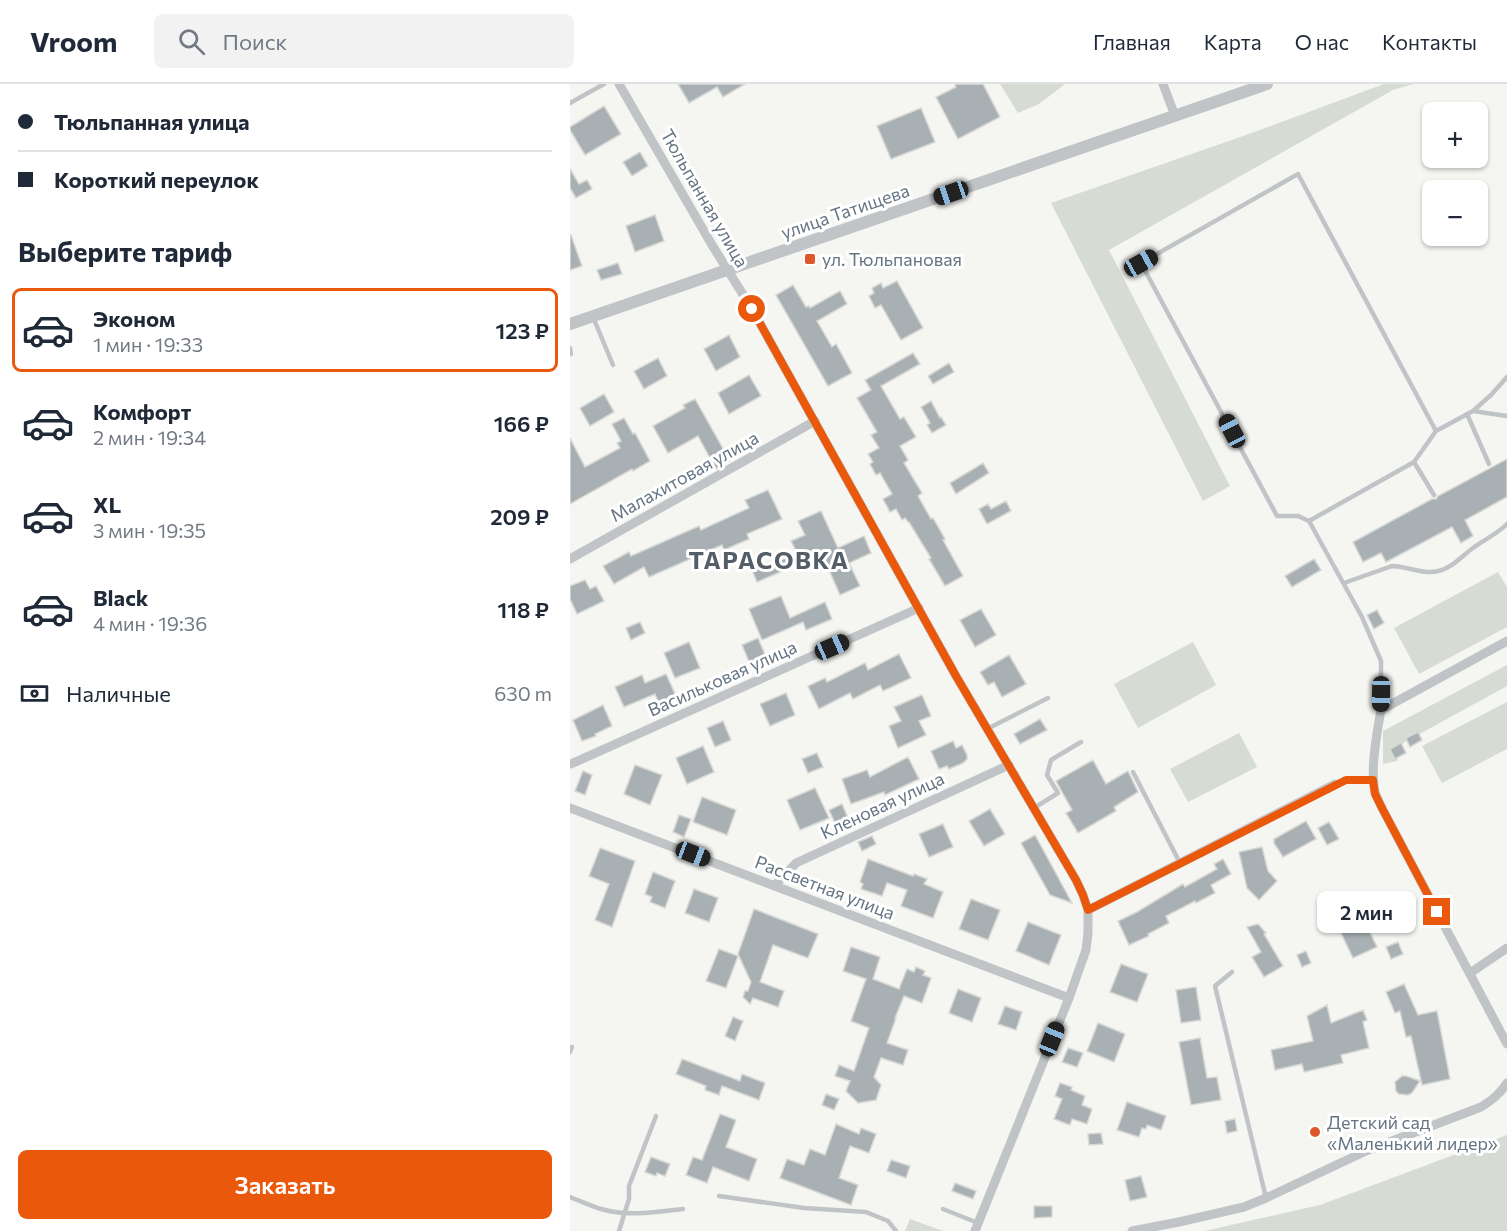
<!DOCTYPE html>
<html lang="ru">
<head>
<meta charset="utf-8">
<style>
  :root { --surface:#fff; --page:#f2f2f3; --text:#1f2937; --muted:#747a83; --line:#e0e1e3; --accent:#ea580c }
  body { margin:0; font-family:Commissioner,sans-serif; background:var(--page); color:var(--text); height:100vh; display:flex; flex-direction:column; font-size:22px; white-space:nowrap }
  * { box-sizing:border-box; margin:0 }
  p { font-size:20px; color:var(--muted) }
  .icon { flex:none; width:33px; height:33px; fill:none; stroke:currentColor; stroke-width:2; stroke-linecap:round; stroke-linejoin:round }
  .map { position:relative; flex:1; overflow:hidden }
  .side { display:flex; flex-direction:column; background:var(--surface); width:570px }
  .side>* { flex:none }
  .hud { display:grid; align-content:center; height:132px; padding:0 18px; background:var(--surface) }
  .controls { position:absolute; left:852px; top:18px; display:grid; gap:12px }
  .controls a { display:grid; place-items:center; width:66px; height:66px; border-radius:9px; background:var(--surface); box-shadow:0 2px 4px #0004; font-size:30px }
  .end { position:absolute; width:27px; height:27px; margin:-14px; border:8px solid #ea580c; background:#fff; box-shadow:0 0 0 3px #fff }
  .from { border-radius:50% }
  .bubble { position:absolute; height:42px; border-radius:9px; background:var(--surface); box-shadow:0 2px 4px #0004; font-size:20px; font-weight:600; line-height:42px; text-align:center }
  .car { position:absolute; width:18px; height:36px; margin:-18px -9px; border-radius:8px; box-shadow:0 0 4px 2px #0007; background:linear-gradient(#222 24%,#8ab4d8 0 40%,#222 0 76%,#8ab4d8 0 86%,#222 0) }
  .hud b { display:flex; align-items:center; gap:21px; height:57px; font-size:22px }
  .hud b+b { border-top:2px solid var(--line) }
  .hud i { width:15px; height:15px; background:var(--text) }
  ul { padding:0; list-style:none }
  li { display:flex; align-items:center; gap:18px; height:84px; margin:0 12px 9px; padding:0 6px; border:3px solid transparent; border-radius:9px }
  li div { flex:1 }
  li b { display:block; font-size:22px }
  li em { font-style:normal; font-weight:600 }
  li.selected { border-color:var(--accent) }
  li>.icon { width:54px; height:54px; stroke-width:1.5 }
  h2 { padding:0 18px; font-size:27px; line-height:72px }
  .pay { display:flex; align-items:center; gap:15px; height:66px; padding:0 18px; font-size:22px }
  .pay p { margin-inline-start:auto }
  .action { display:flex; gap:12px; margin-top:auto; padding:12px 18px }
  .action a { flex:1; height:69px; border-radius:9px; background:var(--accent); color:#fff; font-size:24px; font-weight:600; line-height:69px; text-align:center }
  header { display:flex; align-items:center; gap:36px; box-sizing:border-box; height:84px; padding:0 30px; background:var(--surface); border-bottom:2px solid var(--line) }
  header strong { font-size:28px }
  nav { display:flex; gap:33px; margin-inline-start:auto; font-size:21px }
  .search { width:420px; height:54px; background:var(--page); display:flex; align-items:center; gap:15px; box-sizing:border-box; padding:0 21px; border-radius:9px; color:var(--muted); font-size:22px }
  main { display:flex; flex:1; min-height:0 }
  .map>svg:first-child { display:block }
  .green { fill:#d6dcd3 }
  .building { fill:#a8b0b4; stroke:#d7d7d4; stroke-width:1.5 }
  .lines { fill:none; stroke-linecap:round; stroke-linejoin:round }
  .service { stroke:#c0c4c7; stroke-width:4.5 }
  .minor { stroke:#c0c4c7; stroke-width:9 }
  .tertiary { stroke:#c0c4c7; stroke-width:12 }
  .route { stroke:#ea580c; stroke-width:8 }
  .poi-dot { fill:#dd572a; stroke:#fff; stroke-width:2 }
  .labels { text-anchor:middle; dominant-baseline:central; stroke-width:6; stroke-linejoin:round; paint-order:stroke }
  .street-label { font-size:18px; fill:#657582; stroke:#fff }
  .poi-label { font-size:18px; fill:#657582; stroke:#fff; text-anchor:start }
  .district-label { font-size:24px; font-weight:bold; letter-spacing:1.5px; fill:#535e67; stroke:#fff }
</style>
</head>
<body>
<header>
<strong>Vroom</strong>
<div class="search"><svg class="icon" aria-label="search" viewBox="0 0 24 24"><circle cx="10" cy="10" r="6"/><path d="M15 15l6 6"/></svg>Поиск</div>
<nav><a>Главная</a><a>Карта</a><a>О нас</a><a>Контакты</a></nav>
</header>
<main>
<section class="side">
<div class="hud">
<b><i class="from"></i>Тюльпанная улица</b>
<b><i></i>Короткий переулок</b>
</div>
<h2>Выберите тариф</h2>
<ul>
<li class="selected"><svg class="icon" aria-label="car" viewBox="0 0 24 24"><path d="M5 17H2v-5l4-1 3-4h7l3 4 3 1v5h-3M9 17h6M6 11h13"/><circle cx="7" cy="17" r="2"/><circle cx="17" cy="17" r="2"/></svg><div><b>Эконом</b><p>1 мин · 19:33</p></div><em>123 ₽</em></li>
<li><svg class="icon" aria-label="car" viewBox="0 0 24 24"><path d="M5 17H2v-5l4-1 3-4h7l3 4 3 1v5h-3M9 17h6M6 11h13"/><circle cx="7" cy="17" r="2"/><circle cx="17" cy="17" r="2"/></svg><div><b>Комфорт</b><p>2 мин · 19:34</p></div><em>166 ₽</em></li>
<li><svg class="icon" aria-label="car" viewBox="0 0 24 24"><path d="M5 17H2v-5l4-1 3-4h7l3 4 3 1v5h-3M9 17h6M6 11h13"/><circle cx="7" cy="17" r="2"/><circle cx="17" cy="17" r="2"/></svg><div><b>XL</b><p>3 мин · 19:35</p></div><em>209 ₽</em></li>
<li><svg class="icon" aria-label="car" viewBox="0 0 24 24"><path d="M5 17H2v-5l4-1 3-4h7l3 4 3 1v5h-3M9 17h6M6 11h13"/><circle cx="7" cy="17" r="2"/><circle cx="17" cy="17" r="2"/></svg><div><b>Black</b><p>4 мин · 19:36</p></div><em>118 ₽</em></li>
</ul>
<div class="pay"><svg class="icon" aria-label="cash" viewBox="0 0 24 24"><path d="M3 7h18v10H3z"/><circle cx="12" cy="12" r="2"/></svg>Наличные<p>630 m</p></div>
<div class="action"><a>Заказать</a></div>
</section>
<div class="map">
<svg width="937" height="1147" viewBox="0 0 937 1147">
  <rect width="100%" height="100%" fill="#f5f5f2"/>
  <!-- green -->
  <g class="green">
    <polygon points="430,0 495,0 469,20 448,29"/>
    <polygon points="814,0 843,0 823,6 539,166 660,402 633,417 481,119 676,51"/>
    <polygon points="928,488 937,503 937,543 849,590 824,544"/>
    <polygon points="623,558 646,601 568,644 544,600"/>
    <polygon points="937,581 937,602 833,659 827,677 813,680 813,647"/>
    <polygon points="937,618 937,665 872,699 852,662"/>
    <polygon points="669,649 687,683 618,718 600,685"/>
    <polygon points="937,1051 937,1147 634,1147 750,1121"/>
    <polygon points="340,1135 373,1147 335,1147"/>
  </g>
  <!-- building -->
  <g class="building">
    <polygon points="108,0 175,0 153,13 147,3 119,19"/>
    <polygon points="385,0 413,0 430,33 388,55 366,13 386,3"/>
    <polygon points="34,22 51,50 15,71 0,46 0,43"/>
    <polygon points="351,24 365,58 321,75 307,42"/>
    <polygon points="70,68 78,82 62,92 53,78"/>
    <polygon points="0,85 9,100 17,96 22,105 6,114 0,104"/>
    <polygon points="85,131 94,157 65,168 56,142"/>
    <polygon points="0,151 1,151 12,182 0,186"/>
    <polygon points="48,179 52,190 31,196 27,186"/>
    <polygon points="327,197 353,244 331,256 311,221 305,224 299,212 304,209 302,204 311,199 313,204"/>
    <polygon points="223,201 236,223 239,222 240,224 270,207 277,220 247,237 262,263 266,260 282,289 258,302 206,211"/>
    <polygon points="159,251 170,273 146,287 134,265"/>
    <polygon points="343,269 350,280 311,302 330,335 334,333 346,353 330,362 338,376 334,379 352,409 348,412 361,435 363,434 375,455 373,456 393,492 375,502 359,475 361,474 339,438 338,438 335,434 332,436 326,425 320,428 313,415 322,410 310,389 306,391 300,380 303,378 298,370 309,364 301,351 307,348 287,314 301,306 295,296"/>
    <polygon points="88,274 97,292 74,305 64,287"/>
    <polygon points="379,279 384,288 363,300 358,292"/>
    <polygon points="179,291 191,312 159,330 148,309"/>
    <polygon points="34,310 44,328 20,342 10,324"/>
    <polygon points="125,315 160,377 146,385 128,352 98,369 83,342 115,324 113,321"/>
    <polygon points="361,317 370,334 371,333 376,341 362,349 357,341 360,339 351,323"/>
    <polygon points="54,334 63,350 65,349 80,377 63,387 62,385 0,420 0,354 15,383 50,364 47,359 51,357 42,340"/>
    <polygon points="937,375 937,413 895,436 903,452 891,459 882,443 816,478 811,469 793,478 783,458 862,415 866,415 868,412"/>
    <polygon points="413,379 419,389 386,410 380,399"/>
    <polygon points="198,406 212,435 177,450 179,455 154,466 152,461 79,493 74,483 44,500 33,482 59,468 61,472 129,442 131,446 179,424 175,416"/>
    <polygon points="436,417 441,427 417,440 409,425 418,420 421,425"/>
    <polygon points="251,427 268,464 294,452 301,469 279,479 290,502 270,511 252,470 187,498 182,486 197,479 198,482 227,469 221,457 235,451 228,437"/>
    <polygon points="744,475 751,486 722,503 715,492"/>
    <polygon points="15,496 20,505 26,502 34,517 7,530 0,515 0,502"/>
    <polygon points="211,512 220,534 255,518 262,535 236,546 233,538 192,556 179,525"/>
    <polygon points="411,525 426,551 405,563 390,536"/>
    <polygon points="807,526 814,539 804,545 797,531"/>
    <polygon points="70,538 75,549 61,556 56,544"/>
    <polygon points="188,554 196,573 180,580 172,561"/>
    <polygon points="119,558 130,584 105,594 94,569"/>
    <polygon points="329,570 341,594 313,607 310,601 283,615 280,609 249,625 238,602 255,594 257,598 295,579 298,586"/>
    <polygon points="439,571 456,600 432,613 424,598 418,601 410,588"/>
    <polygon points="96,590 106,612 89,620 85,610 54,623 45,603 72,591 75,599"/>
    <polygon points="216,609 225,631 200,642 190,620"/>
    <polygon points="352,611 361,632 349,637 356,651 328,664 319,642 331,637 324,623"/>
    <polygon points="33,621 42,642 25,650 26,652 12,657 3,636"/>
    <polygon points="470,635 477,646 450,660 444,650"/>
    <polygon points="153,637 161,656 145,663 137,644"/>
    <polygon points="848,648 852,656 840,663 836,654"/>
    <polygon points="383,657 386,664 392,661 397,671 397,675 393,679 379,685 377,682 369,685 361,667"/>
    <polygon points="831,659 836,669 825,675 820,665"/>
    <polygon points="133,662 144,688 117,700 106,674"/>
    <polygon points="247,669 253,683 238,689 232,675"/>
    <polygon points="338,673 349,695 315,711 314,708 281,720 272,695 297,686 300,693"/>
    <polygon points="523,676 536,700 558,687 568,708 544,723 546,727 508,749 496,729 502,726 486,697"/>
    <polygon points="65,681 92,691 80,721 54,710"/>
    <polygon points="13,687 22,691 15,711 5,707"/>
    <polygon points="245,704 259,734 230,746 217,716"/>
    <polygon points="132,713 166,726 157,751 123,738"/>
    <polygon points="272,720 278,734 265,739 259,726"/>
    <polygon points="420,725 435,750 414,762 399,737"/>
    <polygon points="109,731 121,735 114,753 103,748"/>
    <polygon points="736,737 746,755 713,773 704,759 704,755"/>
    <polygon points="759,738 769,755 757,761 748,744"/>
    <polygon points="373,740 383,763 359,773 349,750"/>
    <polygon points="465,751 502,819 480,811 451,759"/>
    <polygon points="302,752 306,760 292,767 288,758"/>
    <polygon points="692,763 698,787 707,797 689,816 677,804 669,768"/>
    <polygon points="30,764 65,777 42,843 25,836 39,800 19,792"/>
    <polygon points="298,775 343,792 344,790 357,795 354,800 373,808 363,834 331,822 337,806 317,799 312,812 291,805 293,800 290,798"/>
    <polygon points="653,775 661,790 641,801 645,809 626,819 625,817 596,832 599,839 578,850 579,852 559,861 548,837 567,828 613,800 615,803 647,785 644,780"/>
    <polygon points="83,788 105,797 95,824 80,818 82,813 75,810"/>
    <polygon points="124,805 148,814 139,838 115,829"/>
    <polygon points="401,815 430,826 418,856 389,845"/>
    <polygon points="184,825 248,850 238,874 203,861 190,898 214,907 208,923 183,914 180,920 173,913 175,907 178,907 181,898 168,870"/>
    <polygon points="458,838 491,851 479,881 446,867"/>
    <polygon points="795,838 807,863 783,874 771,849"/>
    <polygon points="688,840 696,849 694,850 713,882 694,893 682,873 691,868 677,843"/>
    <polygon points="828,858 833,870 821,875 816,863"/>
    <polygon points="281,863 310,873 303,895 329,905 337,885 344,888 346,883 355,887 353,891 361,894 352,919 334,912 325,934 326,934 317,959 338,966 333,981 311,974 304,993 311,1001 306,1016 288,1019 276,1007 280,997 265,992 269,981 284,987 299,944 281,937 296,895 273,887"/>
    <polygon points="149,865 168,872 156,904 136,897"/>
    <polygon points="736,867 741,879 732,883 727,871"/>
    <polygon points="551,880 578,890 567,918 540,908"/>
    <polygon points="834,900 848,931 867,927 880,995 852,1001 841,952 836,953 830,927 825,929 816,908"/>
    <polygon points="626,903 631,936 611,939 606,906"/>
    <polygon points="388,905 411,914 402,938 379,929"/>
    <polygon points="757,921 761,939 793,926 797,936 793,938 799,964 771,971 773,979 734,988 732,980 705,986 701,966 743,957 737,932"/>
    <polygon points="435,922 452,928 446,946 428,940"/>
    <polygon points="163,933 173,937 165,957 155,952"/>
    <polygon points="528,939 555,950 544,978 517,967"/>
    <polygon points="630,954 637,994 647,993 651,1016 621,1021 609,958"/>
    <polygon points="498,964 513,969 507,983 492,978"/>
    <polygon points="112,975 170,997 172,990 195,999 189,1016 152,1002 149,1011 135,1006 136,1002 106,990"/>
    <polygon points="832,992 836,992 850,997 842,1009 838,1011 829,1010 826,1007 825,998"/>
    <polygon points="490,999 502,1003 501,1006 515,1012 512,1021 522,1025 517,1040 502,1035 500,1041 484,1035 492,1015 485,1012"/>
    <polygon points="256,1010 269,1015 264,1026 252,1021"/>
    <polygon points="557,1018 596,1032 591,1046 577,1041 576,1045 572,1044 569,1053 547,1046"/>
    <polygon points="150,1030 166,1036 156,1063 187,1075 179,1097 143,1083 137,1099 116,1091 123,1073 132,1076"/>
    <polygon points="665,1035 667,1047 657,1049 655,1037"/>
    <polygon points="266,1040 289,1050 291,1044 306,1050 299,1069 280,1062 269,1094 288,1101 281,1121 210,1094 217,1075 234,1081 240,1065 255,1071"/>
    <polygon points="531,1049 533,1060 519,1061 518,1050"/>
    <polygon points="81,1073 100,1080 95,1092 87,1089 86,1092 75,1088"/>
    <polygon points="321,1076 340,1082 336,1094 317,1087"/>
    <polygon points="571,1092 577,1113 560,1117 555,1096"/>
    <polygon points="385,1099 406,1107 403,1115 382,1107"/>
    <polygon points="464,1122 482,1122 482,1133 464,1134"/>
  </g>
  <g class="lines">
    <!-- service -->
    <g class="service">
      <polyline points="0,19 34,0"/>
      <polyline points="23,233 43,281"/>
      <polyline points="0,264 1,270 0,270"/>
      <polyline points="903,327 937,332"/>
      <polyline points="897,330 919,380"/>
      <polyline points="844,378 864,411"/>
      <polyline points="739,437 728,432 707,432 571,179 728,90 866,347"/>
      <path d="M 774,499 L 822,482 C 837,482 853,491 868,487 C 881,485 893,471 903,464 C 914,456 927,450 937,440"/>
      <polyline points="811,624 811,577 792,533 739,437 844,378 866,347 903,327 921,311 937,293"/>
      <polyline points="417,645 478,614"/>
      <polyline points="563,688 610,779"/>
      <polyline points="765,700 776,696 803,696"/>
      <polyline points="464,724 488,709 477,691 481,676 511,658"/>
      <polyline points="662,888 645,902 696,1114"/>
      <polyline points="0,968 2,963"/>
      <polyline points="149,1112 234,1124 296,1128 318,1137 326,1147"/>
      <path d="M 0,1113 C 10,1117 21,1122 31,1125 C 58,1133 87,1128 113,1125"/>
      <polyline points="373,1125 408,1139"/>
      <polyline points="49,1147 59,1115 59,1102 86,1032"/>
    </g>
    <!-- minor -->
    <g class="minor">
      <polyline points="49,0 142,161 182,225 386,592 506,796 513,811 518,826 518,849 516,866 499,914 405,1147"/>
      <polyline points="593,0 605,32"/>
      <polyline points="0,475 245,337"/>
      <path d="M 937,557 L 811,626 C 807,648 800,686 805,708 C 807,714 810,720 813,726 L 937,960"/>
      <polyline points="1,680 349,524"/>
      <polyline points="0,724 499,914"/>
      <polyline points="205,801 226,779 439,681"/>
      <polyline points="518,826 765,700"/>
      <polyline points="900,889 937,864"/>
      <path d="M 562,1147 L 609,1138 L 674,1123 L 696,1114 L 796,1067 L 911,1023 C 922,1016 930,1010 937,999"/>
    </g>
    <!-- tertiary -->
    <polyline class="tertiary" points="0,240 697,0"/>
  </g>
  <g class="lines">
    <!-- route -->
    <polyline class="route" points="182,225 386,592 506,796 513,811 518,826 776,696 803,696 805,710 813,726 867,828"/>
  </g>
  <!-- markers -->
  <g class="poi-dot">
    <rect x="234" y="169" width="12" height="12" rx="3"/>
    <circle cx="745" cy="1048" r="6"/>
  </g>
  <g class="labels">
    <!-- street labels -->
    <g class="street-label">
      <text transform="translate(135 114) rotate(60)">Тюльпанная улица</text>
      <text transform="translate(275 127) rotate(-19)">улица Татищева</text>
      <text transform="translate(114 392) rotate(-29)">Малахитовая улица</text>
      <text transform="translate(152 594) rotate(-24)">Васильковая улица</text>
      <text transform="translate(312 721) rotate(-25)">Кленовая улица</text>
      <text transform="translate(255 803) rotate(21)">Рассветная улица</text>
    </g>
    <!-- poi labels -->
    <g class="poi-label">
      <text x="252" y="175">ул. Тюльпановая</text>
      <text x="757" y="1038">Детский сад<tspan x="757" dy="21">«Маленький лидер»</tspan></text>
    </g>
    <!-- district labels -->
    <g class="district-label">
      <text x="199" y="475">ТАРАСОВКА</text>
    </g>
  </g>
</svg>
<div class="controls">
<a>+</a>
<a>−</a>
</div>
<i class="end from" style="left:182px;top:225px"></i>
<i class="end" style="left:867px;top:828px"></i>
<div class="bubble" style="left:747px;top:807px;width:99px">2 мин</div>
<i class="car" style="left:381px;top:109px;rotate:251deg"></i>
<i class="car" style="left:571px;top:179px;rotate:61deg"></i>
<i class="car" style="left:662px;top:347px;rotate:332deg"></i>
<i class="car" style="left:262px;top:563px;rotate:66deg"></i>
<i class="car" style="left:811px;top:610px;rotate:181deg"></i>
<i class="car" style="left:123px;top:770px;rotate:111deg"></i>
<i class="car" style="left:482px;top:955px;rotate:22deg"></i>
</div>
</main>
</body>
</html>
